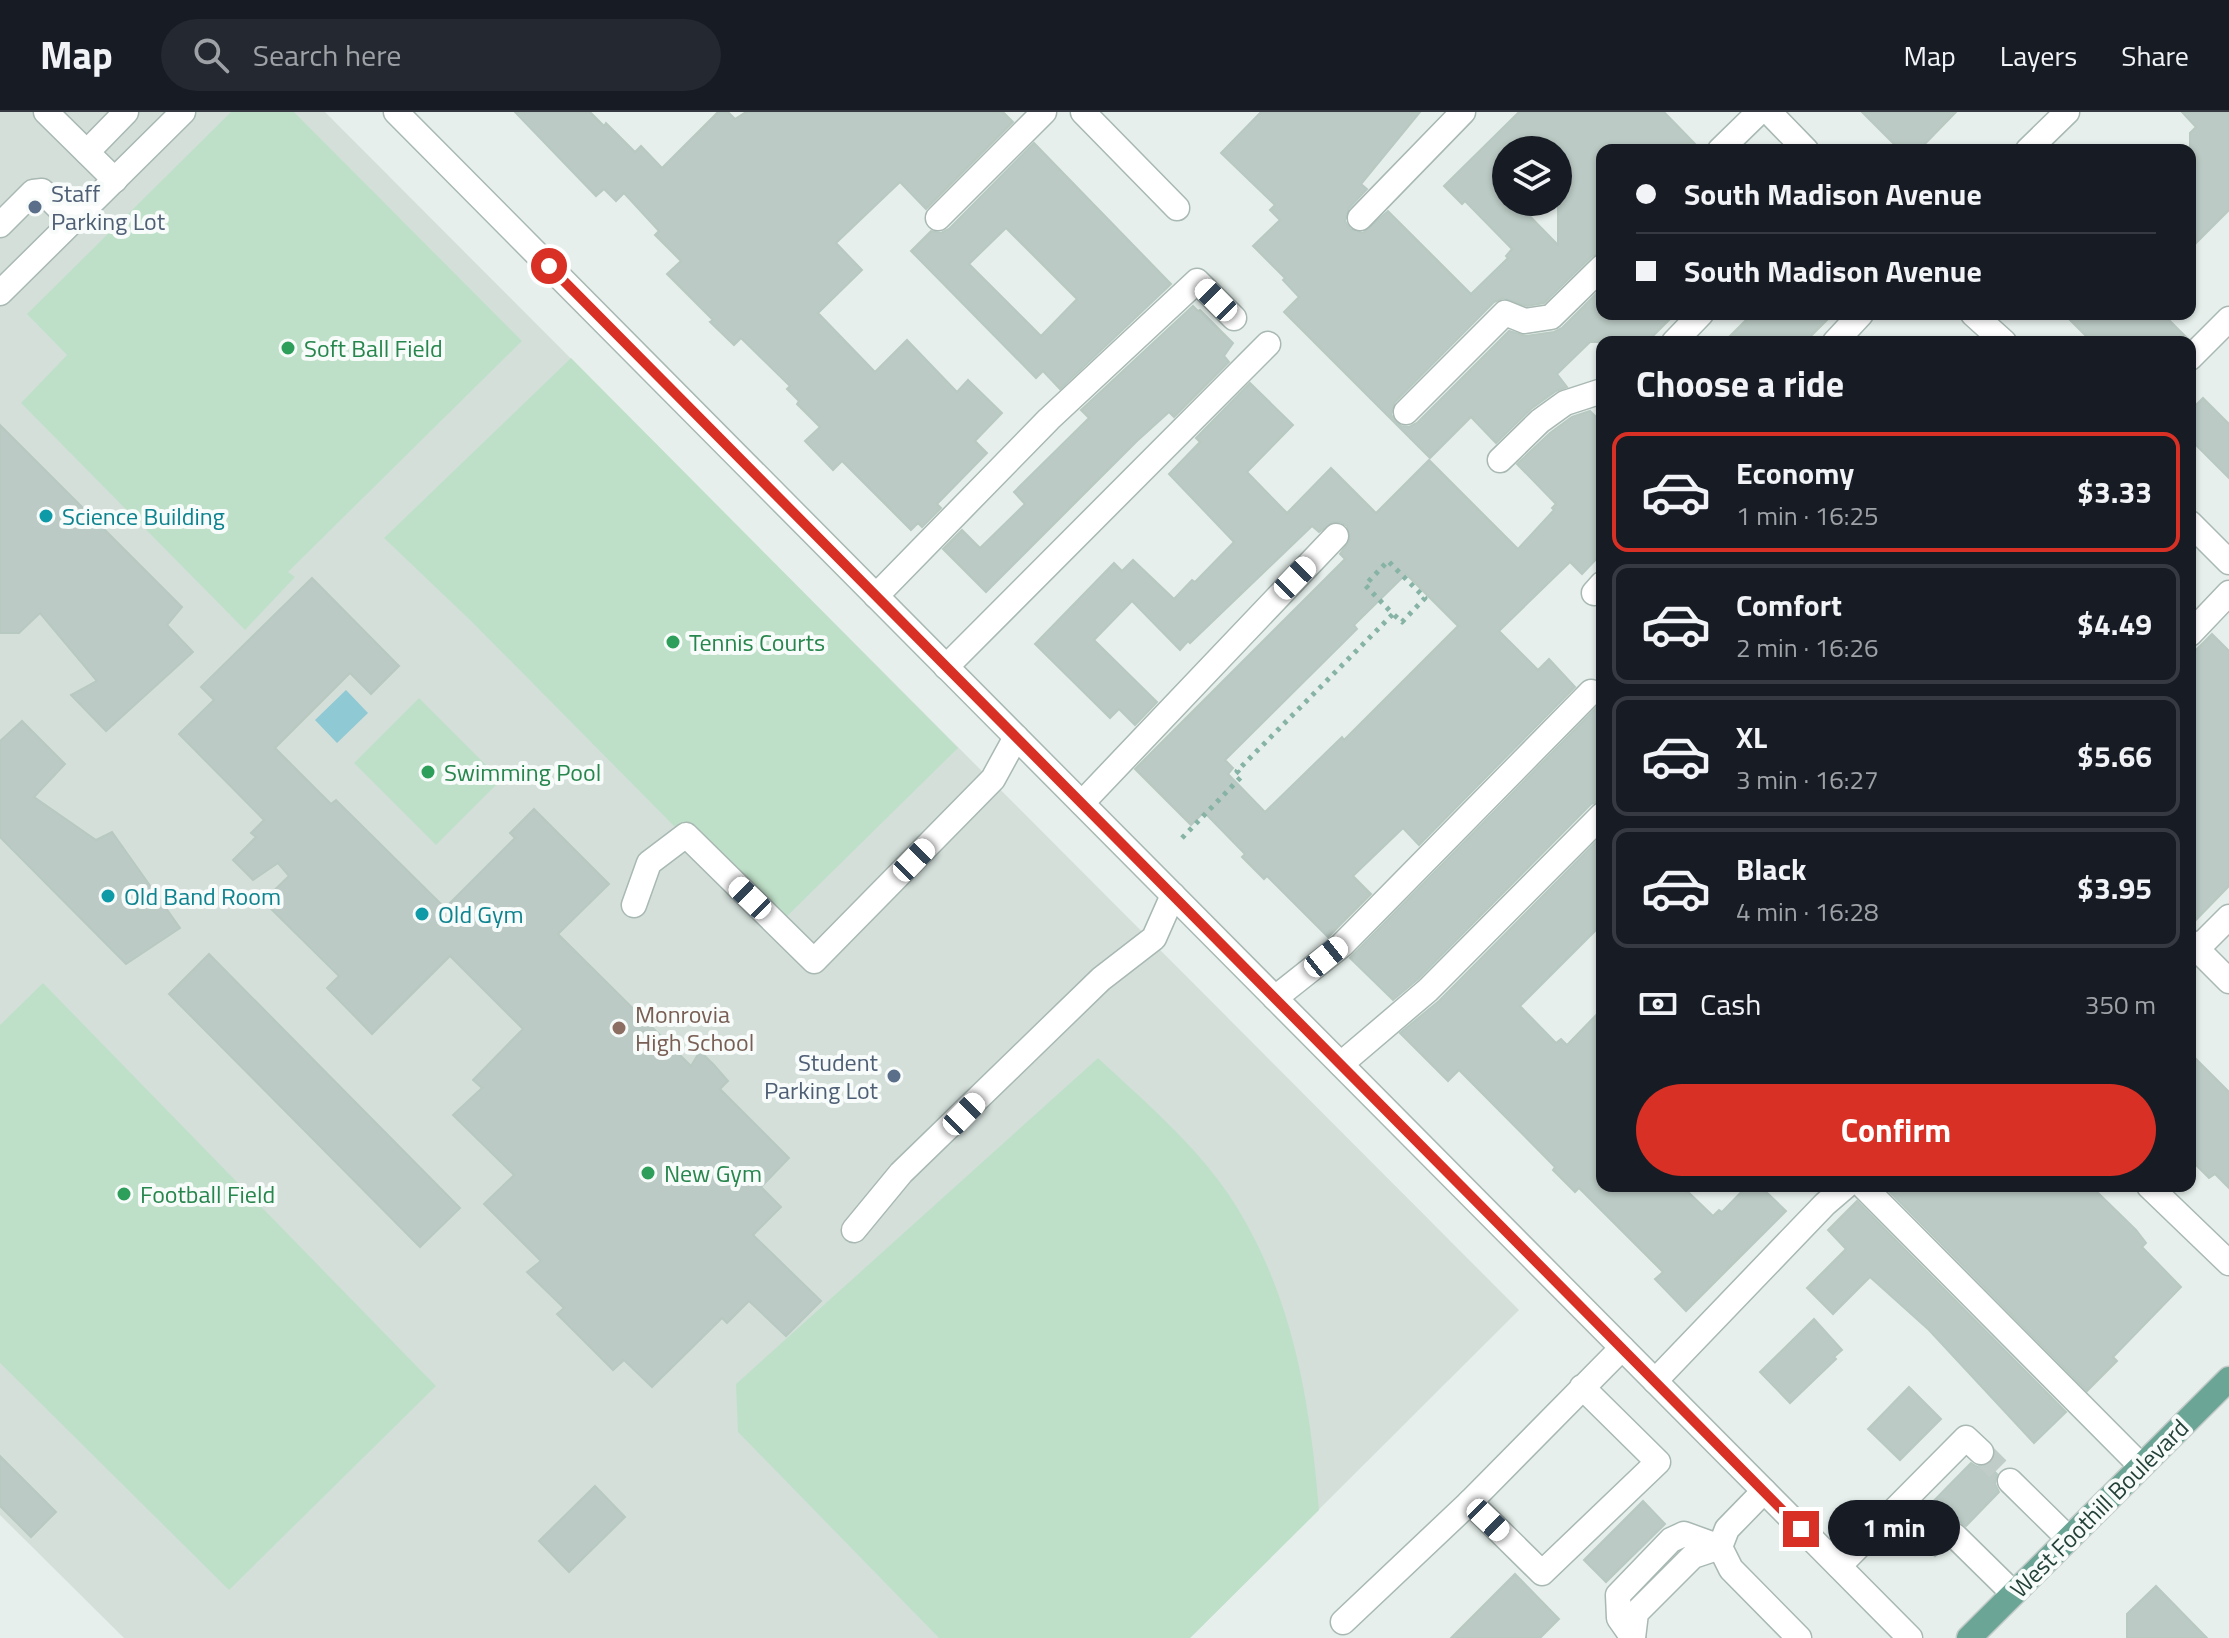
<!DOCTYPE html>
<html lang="en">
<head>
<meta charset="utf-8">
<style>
  :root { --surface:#171b24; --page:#242831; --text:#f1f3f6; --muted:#9ea1a6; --line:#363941; --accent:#d93025 }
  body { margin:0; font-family:"Titillium Web",sans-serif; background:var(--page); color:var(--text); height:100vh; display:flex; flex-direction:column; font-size:30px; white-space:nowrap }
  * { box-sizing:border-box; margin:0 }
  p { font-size:26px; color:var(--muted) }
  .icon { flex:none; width:44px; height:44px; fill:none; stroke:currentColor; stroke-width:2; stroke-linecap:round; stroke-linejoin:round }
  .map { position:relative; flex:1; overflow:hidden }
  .drawer { position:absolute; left:1596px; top:224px; width:600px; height:856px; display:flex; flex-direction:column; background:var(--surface); border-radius:16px; box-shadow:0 2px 6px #0004 }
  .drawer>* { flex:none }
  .top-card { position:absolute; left:1596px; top:32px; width:600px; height:176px; border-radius:16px; box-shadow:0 2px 6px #0004; display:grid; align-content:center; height:176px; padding:0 40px; background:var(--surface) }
  .tools { position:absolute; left:1492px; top:24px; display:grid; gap:16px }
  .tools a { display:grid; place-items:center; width:80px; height:80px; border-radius:50%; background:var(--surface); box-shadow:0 2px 6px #0004; font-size:40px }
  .end { position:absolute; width:36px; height:36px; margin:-18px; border:10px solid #d93025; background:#fff; box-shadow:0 0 0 4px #fff }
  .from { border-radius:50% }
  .bubble { position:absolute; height:56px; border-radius:28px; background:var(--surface); box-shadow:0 2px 6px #0004; font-size:26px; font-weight:700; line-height:56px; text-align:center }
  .car { position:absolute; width:24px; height:48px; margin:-24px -12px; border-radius:10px; box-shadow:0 0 6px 2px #0007; background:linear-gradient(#fff 24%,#345 0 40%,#fff 0 76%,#345 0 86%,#fff 0) }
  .top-card b { display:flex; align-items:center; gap:28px; height:76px; font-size:30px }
  .top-card b+b { border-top:2px solid var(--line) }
  .top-card i { width:20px; height:20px; background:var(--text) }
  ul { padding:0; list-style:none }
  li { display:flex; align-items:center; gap:24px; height:120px; margin:0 16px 12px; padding:0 24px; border:4px solid var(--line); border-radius:16px }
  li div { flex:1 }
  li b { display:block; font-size:30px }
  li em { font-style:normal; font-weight:700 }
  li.selected { border-color:var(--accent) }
  li>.icon { width:72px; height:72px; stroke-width:1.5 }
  h2 { padding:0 40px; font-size:36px; line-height:96px }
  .pay { display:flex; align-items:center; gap:20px; height:88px; padding:0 40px; font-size:30px }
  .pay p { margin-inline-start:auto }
  .cta { display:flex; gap:16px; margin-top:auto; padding:16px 40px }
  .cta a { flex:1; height:92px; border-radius:48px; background:var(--accent); color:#fff; font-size:32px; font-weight:700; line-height:92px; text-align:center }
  header { display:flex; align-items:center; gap:48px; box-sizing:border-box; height:112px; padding:0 40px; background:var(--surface); border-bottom:2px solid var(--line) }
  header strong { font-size:38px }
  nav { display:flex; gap:44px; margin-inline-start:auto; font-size:28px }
  .search { width:560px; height:72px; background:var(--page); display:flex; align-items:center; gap:20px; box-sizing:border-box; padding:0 28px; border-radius:44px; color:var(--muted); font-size:30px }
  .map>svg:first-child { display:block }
  .built { fill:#d4dfda }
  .green { fill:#bfe0c8 }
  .water { fill:#8ec9d4 }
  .building { fill:#bbcac4; stroke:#b8c9c2; stroke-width:2; fill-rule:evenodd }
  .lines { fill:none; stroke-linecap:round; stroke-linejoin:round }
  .minor-tunnel { stroke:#bfccc8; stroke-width:24; stroke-dasharray:24 12; stroke-linecap:butt }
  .minor-casing { stroke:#a8b8b2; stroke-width:27 }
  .major-casing { stroke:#c2cac8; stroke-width:27 }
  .path { stroke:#86b3a5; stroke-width:5; stroke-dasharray:4 6; stroke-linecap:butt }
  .minor { stroke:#fff; stroke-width:24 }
  .major { stroke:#6aa596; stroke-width:24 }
  .route { stroke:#d93025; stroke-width:10 }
  .service-dot { fill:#5c6f8a; stroke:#f7fbf9; stroke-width:3 }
  .leisure-dot { fill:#2e9e5b; stroke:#f7fbf9; stroke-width:3 }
  .culture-dot { fill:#0f9aa8; stroke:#f7fbf9; stroke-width:3 }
  .education-dot { fill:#8d6e63; stroke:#f7fbf9; stroke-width:3 }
  .labels { text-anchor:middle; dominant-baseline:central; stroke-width:8; stroke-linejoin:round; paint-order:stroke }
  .service-label { font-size:24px; fill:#4e5e75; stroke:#f7fbf9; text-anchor:start }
  .leisure-label { font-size:24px; fill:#27864d; stroke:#f7fbf9; text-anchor:start }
  .culture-label { font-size:24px; fill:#0d838f; stroke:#f7fbf9; text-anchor:start }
  .education-label { font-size:24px; fill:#785e54; stroke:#f7fbf9; text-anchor:start }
  .street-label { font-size:24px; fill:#24423a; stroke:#f7fbf9 }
</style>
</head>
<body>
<header>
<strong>Map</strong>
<div class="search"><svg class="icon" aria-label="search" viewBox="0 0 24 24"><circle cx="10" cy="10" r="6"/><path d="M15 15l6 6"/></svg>Search here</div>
<nav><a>Map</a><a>Layers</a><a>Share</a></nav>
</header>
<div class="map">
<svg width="2229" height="1526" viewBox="0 0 2229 1526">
  <rect width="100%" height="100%" fill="#e6efeb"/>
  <!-- built -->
  <polygon class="built" points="0,0 325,0 1519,1198 1190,1526 124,1526 0,1403"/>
  <!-- green -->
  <g class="green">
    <polygon points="231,0 294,0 522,229 288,460 295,465 245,518 21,291 67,243 27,202"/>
    <polygon points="571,246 958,636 775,816 472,510 384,426"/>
    <polygon points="419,586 501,668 436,733 354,651"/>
    <polygon points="43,871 436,1274 229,1478 0,1251 0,913"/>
    <path d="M 1098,946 C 1144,989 1194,1031 1229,1083 C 1292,1178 1310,1286 1319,1398 L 1190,1526 L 939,1526 L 738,1320 L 736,1272 Z"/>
  </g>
  <!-- water -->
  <polygon class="water" points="346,578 368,601 337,631 315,608"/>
  <!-- building -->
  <g class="building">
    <polygon points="515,0 590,0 604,14 606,11 635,40 641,34 662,56 718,0 728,0 735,7 746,0 1003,0 1013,10 926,97 900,70 836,131 862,158 818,201 875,260 907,228 957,280 968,268 1002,301 975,329 987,341 937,392 941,396 922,415 918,411 911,418 842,349 833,358 805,329 820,315 797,292 799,289 787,277 790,274 741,226 734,233 710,210 713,208 667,162 681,149 655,123 659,119 624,81 616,89 604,77 596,84"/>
    <path d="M 1261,0 L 1420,0 L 1361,72 L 1367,77 L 1349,96 L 1345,109 L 1350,117 L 1363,121 L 1388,99 L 1471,182 L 1508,146 L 1506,144 L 1512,137 L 1465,89 L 1462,92 L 1444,74 L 1519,0 L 1664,0 L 1701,38 L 1602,38 L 1602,140 L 1592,144 L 1544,191 L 1527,194 L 1503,186 L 1494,190 L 1395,290 L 1391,303 L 1401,314 L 1409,315 L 1417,311 L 1509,219 L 1526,224 L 1554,220 L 1562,216 L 1602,176 L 1602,202 L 1675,202 L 1647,230 L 1590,230 L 1557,262 L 1567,275 L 1556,279 L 1531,297 L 1496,331 L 1471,305 L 1430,346 L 1284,200 L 1299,185 L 1283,168 L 1285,166 L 1253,134 L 1280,108 L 1270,98 L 1275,93 L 1221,41 ZM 1506,38 L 1558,38 L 1558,133 L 1516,90 L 1506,90 Z"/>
    <polygon points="1862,0 1956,0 1919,38 1900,38"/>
    <polygon points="2182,0 2229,0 2229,98 2190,137 2190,21 2196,15"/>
    <path d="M 1034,31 L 1171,172 L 1060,277 L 1043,259 L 1036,266 L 911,139 L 931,119 L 941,121 L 949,117 ZM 1006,116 L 1077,187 L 1041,224 L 969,152 Z"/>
    <polygon points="1193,194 1198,199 1200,198 1233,231 1224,244 1229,250 1174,305 1169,300 1137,329 986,480 943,437 962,418 980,436 1025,392 1014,380 1089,306 1081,298"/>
    <polygon points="1752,202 1833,202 1805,230 1724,230"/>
    <polygon points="2064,202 2163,202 2188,227 2185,230 2092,230"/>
    <path d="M 1250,271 L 1293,313 L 1247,360 L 1287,401 L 1331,356 L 1376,401 L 1429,348 L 1518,437 L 1554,398 L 1552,396 L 1556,392 L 1517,352 L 1550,321 L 1572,305 L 1590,299 L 1602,311 L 1602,441 L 1582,462 L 1570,450 L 1499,519 L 1538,558 L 1549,547 L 1575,575 L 1419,733 L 1403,716 L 1353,764 L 1371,782 L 1328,825 L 1267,764 L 1264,767 L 1242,745 L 1245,742 L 1204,700 L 1191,713 L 1135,657 L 1345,447 L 1340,442 L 1350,428 L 1347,414 L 1340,410 L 1333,410 L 1319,420 L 1312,414 L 1190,531 L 1188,529 L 1180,538 L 1132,489 L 1094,528 L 1157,590 L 1135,613 L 1119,597 L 1110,606 L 1035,532 L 1114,451 L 1122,459 L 1133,448 L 1174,487 L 1192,468 L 1195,470 L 1234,430 L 1169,362 L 1200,330 L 1196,326 ZM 1406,462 L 1458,514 L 1344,628 L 1342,625 L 1265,700 L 1228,662 L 1233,656 L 1225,648 L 1357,517 L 1354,513 Z"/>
    <polygon points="2203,286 2229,312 2229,366 2190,327 2190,299"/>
    <polygon points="0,313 182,495 167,513 193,540 106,619 71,583 97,569 40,501 19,521 0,521"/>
    <polygon points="312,466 399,554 371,582 350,561 275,636 331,692 336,688 445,796 515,726 510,721 534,697 609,772 558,822 691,954 700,939 714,953 728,969 720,977 789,1046 761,1075 781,1095 753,1123 821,1189 786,1224 749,1189 727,1211 722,1206 652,1275 624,1248 613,1258 557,1202 564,1196 527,1160 541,1149 484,1092 514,1063 453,1003 482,976 473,968 523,917 450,844 372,922 327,876 339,864 263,789 289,764 278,751 253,768 233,748 256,725 251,721 264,708 179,622 214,588 201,575"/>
    <polygon points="2212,522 2229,539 2229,774 2190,814 2190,544"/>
    <polygon points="1596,596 1602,602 1602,688 1591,692 1418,867 1393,888 1350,846"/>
    <polygon points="22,609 65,652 34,685 96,728 112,720 180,816 126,852 0,725 0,629"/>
    <polygon points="1602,724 1602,812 1520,894 1556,931 1561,927 1567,933 1602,897 1602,1074 1682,1074 1713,1104 1719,1098 1722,1100 1747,1074 1760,1074 1786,1099 1686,1199 1655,1167 1663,1160 1579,1076 1575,1080 1553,1058 1555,1055 1459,958 1448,969 1400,921 1439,889"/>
    <polygon points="209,842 460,1096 420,1135 169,882"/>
    <polygon points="2190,941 2229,980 2229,1076 2215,1062 2209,1066 2190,1047"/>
    <polygon points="1884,1074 2091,1074 2136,1118 2146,1131 2142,1135 2181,1175 2113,1245 2117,1249 2087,1279"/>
    <polygon points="1857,1089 2066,1300 2034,1331 1929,1218 1870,1165 1833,1202 1807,1176 1846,1137 1828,1118"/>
    <polygon points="1814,1207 1842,1238 1834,1245 1836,1247 1790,1291 1760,1260"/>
    <polygon points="1909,1275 1941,1307 1900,1348 1868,1317"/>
    <polygon points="0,1344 56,1400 31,1425 0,1394"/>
    <polygon points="1971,1351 1978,1355 1988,1353 1997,1362 1995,1372 1999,1380 1966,1414 1958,1409 1945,1413 1940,1421 1945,1435 1935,1444 1907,1416"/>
    <polygon points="595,1374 625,1405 569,1460 539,1429"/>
    <polygon points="1643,1389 1665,1412 1606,1470 1584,1448"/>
    <polygon points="1515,1462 1559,1507 1540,1526 1451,1526"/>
    <polygon points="2156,1474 2207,1526 2127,1526 2127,1502"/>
  </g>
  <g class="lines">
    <!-- minor-tunnel -->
    <g class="minor-tunnel">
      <polyline points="1981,1340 2010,1369"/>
      <polyline points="1927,1395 1955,1424"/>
    </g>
    <defs>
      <g id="minor">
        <polyline points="46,0 115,68"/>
        <polyline points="396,0 1910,1526"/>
        <polyline points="1083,0 1177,96"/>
        <polyline points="1769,0 1806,38"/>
        <polyline points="1720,38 1759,0"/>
        <polyline points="2028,38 2067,0"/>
        <polyline points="87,40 126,0"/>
        <polyline points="938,106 1044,0"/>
        <polyline points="1360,106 1463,0"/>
        <polyline points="0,113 33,80 42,79 72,109"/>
        <polyline points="0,181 183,0"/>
        <polyline points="1973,202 2004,230"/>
        <polyline points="1674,230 1701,202"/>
        <polyline points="1835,230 1861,202"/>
        <polyline points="2190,246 2229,207"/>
        <polyline points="1406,300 1505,201 1525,209 1551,205 1602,155"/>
        <polyline points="1500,348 1540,309 1565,291 1602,279"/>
        <polyline points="2190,411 2229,450"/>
        <polyline points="1594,481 1602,472"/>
        <polyline points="876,484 1049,307 1197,169 1234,206"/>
        <polyline points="2190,522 2229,481"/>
        <polyline points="946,555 1268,232"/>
        <polyline points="1082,691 1336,424"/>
        <polyline points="634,793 649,751 686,723 814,849 993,667 1016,625"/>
        <polyline points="2190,830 2229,869"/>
        <polyline points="2197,837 2229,805"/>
        <polyline points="1275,886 1342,833 1591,580"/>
        <polyline points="1341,952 1428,878 1602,703"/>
        <polyline points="1863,1074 2141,1354"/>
        <polyline points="2149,1074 2229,1151"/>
        <polyline points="854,1118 901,1061 1101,867 1154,826 1173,783"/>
        <polyline points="1655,1269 1825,1092 1846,1074"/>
        <polyline points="1582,1275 1658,1350 1542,1461 1470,1390 1622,1236"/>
        <polyline points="2010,1369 2068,1426"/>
        <polyline points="1764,1379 1727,1417 1720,1435 1731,1457 1799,1526"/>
        <polyline points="1955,1424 2013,1481"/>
        <polyline points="1839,1454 1966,1326 1981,1340"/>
        <polyline points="1343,1510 1470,1390"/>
        <polyline points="1633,1526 1619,1506 1618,1483 1671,1428 1684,1422 1720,1435"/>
        <polyline points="1633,1526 1636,1501 1693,1444 1720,1435"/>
      </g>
      <polyline id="major" points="1969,1526 2229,1267"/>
    </defs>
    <!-- minor casing -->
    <use href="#minor" class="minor-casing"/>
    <!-- major casing -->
    <use href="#major" class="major-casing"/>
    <!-- path -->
    <polyline class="path" points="1182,726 1242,664 1237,659 1393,502 1365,473 1388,449 1425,486 1402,510 1393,502"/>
    <!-- minor -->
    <use href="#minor" class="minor"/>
    <!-- major -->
    <use href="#major" class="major"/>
  </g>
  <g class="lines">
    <!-- route -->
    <polyline class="route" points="549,154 1801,1417"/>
  </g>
  <!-- markers -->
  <g class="service-dot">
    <circle cx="35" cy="95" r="8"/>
    <circle cx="894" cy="964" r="8"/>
  </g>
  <g class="leisure-dot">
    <circle cx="288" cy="236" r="8"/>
    <circle cx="673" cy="530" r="8"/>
    <circle cx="428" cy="660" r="8"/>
    <circle cx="648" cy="1061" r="8"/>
    <circle cx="124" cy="1082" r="8"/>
  </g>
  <g class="culture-dot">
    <circle cx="46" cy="404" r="8"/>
    <circle cx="108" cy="784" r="8"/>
    <circle cx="422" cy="802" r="8"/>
  </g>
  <circle class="education-dot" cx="619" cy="916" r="8"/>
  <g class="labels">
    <!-- service labels -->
    <g class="service-label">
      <text x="51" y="81">Staff<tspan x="51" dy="28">Parking Lot</tspan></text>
      <text x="878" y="950" text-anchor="end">Student<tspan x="878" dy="28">Parking Lot</tspan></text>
    </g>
    <!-- leisure labels -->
    <g class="leisure-label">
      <text x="304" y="236">Soft Ball Field</text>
      <text x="689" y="530">Tennis Courts</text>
      <text x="444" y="660">Swimming Pool</text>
      <text x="664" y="1061">New Gym</text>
      <text x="140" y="1082">Football Field</text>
    </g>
    <!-- culture labels -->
    <g class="culture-label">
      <text x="62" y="404">Science Building</text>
      <text x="124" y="784">Old Band Room</text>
      <text x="438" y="802">Old Gym</text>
    </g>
    <!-- education labels -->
    <g class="education-label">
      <text x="635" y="902">Monrovia<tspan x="635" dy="28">High School</tspan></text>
    </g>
    <!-- street labels -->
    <g class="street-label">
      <text transform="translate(2099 1396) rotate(-45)">West Foothill Boulevard</text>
    </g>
  </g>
</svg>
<div class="tools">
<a><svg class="icon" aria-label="layers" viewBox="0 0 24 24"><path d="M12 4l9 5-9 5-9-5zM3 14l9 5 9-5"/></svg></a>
</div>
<i class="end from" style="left:549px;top:154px"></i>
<i class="end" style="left:1801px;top:1417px"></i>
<div class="bubble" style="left:1828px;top:1388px;width:132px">1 min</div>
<i class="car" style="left:1216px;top:188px;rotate:315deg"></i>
<i class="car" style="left:1295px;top:466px;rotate:44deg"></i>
<i class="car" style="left:914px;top:748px;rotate:44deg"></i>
<i class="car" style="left:750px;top:786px;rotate:314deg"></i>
<i class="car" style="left:1326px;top:845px;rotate:51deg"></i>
<i class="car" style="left:964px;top:1002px;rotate:45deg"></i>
<i class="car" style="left:1488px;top:1408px;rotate:134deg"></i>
<div class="top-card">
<b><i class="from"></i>South Madison Avenue</b>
<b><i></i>South Madison Avenue</b>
</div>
<section class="drawer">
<h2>Choose a ride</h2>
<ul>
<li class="selected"><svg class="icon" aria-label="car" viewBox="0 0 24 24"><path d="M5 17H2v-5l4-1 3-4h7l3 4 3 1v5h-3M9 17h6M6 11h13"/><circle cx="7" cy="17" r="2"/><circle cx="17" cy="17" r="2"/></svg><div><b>Economy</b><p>1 min · 16:25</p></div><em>$3.33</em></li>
<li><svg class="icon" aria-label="car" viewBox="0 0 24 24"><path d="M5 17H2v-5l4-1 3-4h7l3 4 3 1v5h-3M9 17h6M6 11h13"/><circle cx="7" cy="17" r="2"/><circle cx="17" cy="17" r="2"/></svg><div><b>Comfort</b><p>2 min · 16:26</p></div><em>$4.49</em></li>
<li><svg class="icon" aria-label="car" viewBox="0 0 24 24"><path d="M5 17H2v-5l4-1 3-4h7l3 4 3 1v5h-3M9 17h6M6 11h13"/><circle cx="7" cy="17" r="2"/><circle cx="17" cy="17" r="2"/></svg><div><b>XL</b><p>3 min · 16:27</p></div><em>$5.66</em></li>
<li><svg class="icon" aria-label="car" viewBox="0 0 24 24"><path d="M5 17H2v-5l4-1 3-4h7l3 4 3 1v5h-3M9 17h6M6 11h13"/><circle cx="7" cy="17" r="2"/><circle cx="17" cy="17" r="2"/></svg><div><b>Black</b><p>4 min · 16:28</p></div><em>$3.95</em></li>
</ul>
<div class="pay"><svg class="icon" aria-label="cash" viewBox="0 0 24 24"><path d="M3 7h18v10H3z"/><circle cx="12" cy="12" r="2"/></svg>Cash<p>350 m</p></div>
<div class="cta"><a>Confirm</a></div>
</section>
</div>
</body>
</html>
